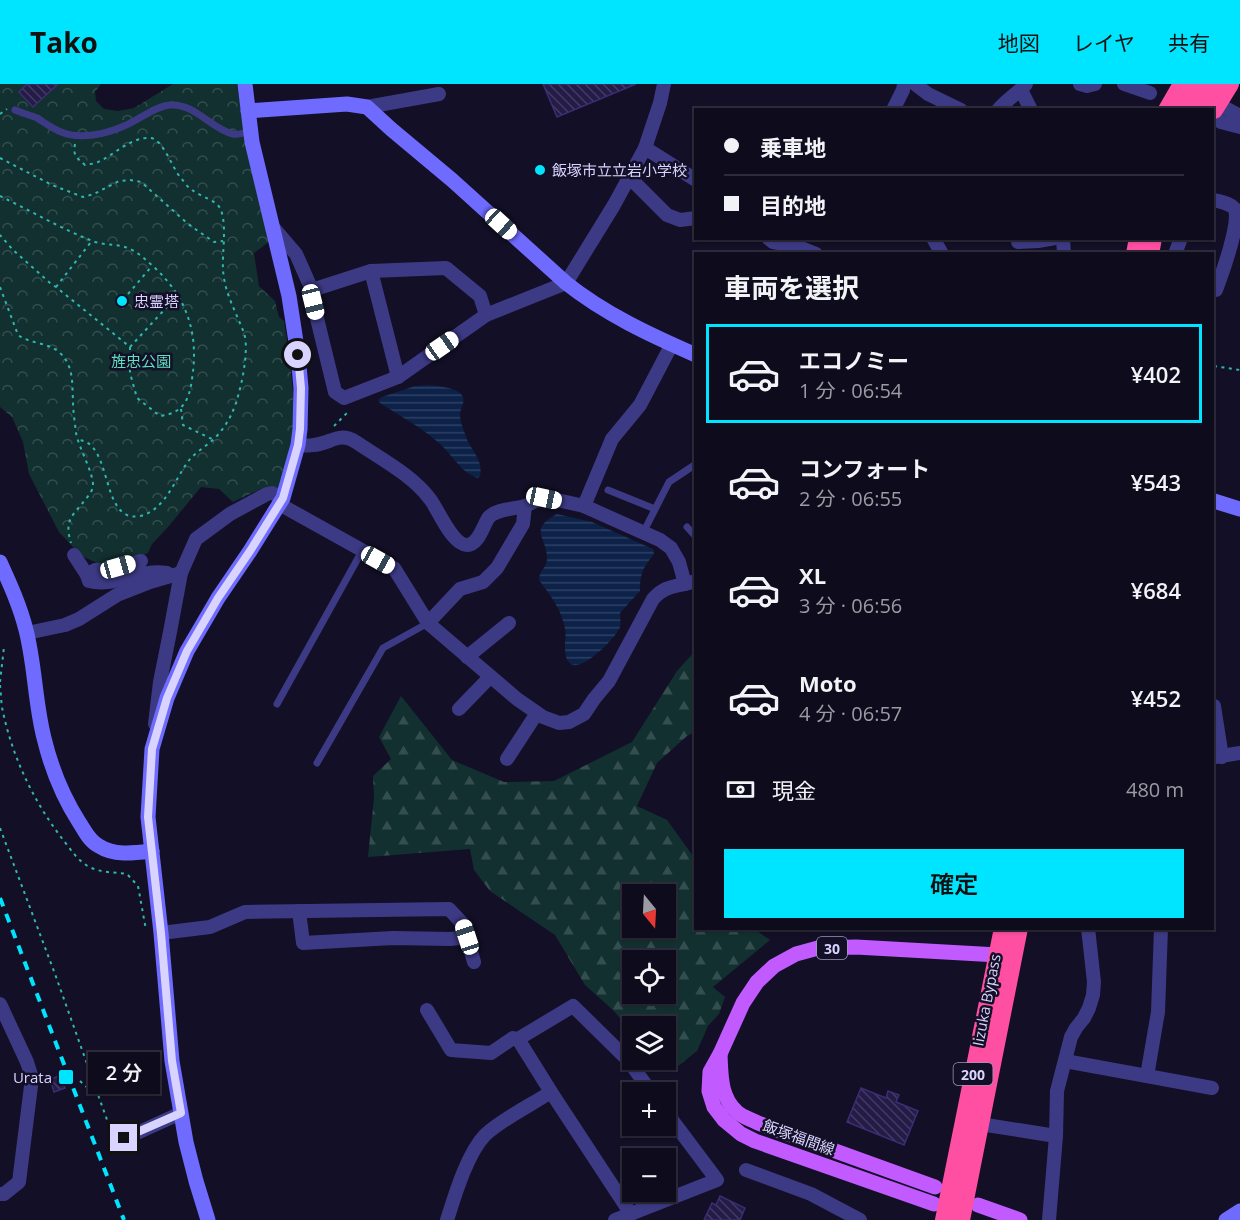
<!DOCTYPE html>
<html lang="ja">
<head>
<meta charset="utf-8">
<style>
  :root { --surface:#0e0b1c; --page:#171425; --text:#f1f3f6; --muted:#9b9ba3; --line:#2e2b3b; --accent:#00e5ff }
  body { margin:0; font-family:"Open Sans","Noto Sans JP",sans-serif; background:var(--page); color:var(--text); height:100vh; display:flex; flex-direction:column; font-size:22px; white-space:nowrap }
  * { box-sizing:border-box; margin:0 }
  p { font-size:20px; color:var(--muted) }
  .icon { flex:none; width:33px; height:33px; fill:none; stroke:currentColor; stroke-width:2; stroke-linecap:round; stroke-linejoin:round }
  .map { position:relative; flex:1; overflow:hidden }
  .drawer { position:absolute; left:694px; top:168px; width:520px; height:678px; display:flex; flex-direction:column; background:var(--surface); border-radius:0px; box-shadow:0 2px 4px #0004,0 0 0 2px var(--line) }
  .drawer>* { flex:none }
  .guide { position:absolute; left:694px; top:24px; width:520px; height:132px; border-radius:0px; box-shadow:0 2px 4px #0004,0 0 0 2px var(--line); display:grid; align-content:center; height:132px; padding:0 30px; background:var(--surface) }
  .needle { width:39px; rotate:162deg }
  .tools { position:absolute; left:622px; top:800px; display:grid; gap:12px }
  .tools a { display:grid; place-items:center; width:54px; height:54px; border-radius:0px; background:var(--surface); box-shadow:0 2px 4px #0004,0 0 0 2px var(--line); font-size:30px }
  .end { position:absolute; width:27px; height:27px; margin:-14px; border:8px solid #d9d4ff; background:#111; box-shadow:0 0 0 3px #111 }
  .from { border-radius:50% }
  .bubble { position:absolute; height:42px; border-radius:0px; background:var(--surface); box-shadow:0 2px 4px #0004,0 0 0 2px var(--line); font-size:20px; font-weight:600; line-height:42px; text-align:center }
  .car { position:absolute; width:18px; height:36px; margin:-18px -9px; border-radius:8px; box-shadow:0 0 4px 2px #0007; background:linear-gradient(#fff 24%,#345 0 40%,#fff 0 76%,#345 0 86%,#fff 0) }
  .guide b { display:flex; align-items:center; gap:21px; height:57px; font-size:22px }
  .guide b+b { border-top:2px solid var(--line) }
  .guide i { width:15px; height:15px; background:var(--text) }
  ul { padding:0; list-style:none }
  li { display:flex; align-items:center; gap:18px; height:99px; margin:0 12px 9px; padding:0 18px; border:3px solid transparent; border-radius:0px }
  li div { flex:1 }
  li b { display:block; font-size:22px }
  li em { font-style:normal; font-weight:600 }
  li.on { border-color:var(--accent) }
  li>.icon { width:54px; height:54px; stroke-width:1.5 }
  h2 { padding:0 30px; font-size:27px; line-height:72px }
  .pay { display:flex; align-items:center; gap:15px; height:66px; padding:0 30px; font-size:22px }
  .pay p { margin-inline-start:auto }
  .button { display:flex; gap:12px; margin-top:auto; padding:12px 30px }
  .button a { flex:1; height:69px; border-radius:0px; background:var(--accent); color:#111; font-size:24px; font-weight:600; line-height:69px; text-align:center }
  header { display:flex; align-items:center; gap:36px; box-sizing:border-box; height:84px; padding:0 30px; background:var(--accent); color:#111 }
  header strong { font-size:28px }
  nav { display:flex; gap:33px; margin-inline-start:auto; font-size:21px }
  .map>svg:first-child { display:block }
  .forest { fill:url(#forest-firs); fill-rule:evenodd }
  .park { fill:url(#park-crowns) }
  .water { fill:url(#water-rules) }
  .building { fill:url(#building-back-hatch); stroke:#3b2d73; stroke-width:1.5 }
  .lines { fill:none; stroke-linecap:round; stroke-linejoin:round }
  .path { stroke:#2fb8b0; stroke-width:2; stroke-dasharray:3 4.5; stroke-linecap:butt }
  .lane { stroke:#3d3a85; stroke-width:7 }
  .street { stroke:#3d3a85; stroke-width:14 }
  .secondary { stroke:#6f6bff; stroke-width:15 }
  .primary { stroke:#c25bff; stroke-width:15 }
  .highway { stroke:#ff4fa3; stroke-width:18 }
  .rail { stroke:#00e5ff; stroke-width:4; stroke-dasharray:9 8; stroke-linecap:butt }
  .route { stroke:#d9d4ff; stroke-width:8 }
  .poi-dot { fill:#00e5ff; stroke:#130f26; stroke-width:2 }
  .labels { text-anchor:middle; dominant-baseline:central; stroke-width:5; stroke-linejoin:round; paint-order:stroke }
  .shield { fill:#130f26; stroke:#9e99be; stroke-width:1.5 }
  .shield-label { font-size:14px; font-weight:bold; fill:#d9d4ff }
  .poi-label { font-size:15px; fill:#d9d4ff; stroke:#130f26; text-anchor:start }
  .park-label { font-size:15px; fill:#5fe0c0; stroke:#130f26 }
  .street-label { font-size:15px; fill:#d9d4ff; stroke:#130f26 }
</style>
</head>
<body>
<header>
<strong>Tako</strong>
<nav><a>地図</a><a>レイヤ</a><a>共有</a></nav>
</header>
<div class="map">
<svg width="1240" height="1136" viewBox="0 0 1240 1136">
  <defs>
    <pattern id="forest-firs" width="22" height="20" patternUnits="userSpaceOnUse" patternTransform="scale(1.5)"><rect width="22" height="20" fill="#12302f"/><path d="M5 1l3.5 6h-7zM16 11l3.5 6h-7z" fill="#344d4e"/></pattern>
    <pattern id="park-crowns" width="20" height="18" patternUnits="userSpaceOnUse" patternTransform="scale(1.5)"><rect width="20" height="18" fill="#12302f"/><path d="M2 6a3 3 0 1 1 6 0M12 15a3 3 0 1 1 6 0" fill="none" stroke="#344d4e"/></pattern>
    <pattern id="water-rules" width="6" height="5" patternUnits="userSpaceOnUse" patternTransform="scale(1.5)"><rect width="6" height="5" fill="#0c2248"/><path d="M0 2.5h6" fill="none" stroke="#2f4163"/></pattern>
    <pattern id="building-back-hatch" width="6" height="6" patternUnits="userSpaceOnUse" patternTransform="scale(1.5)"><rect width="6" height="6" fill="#241b47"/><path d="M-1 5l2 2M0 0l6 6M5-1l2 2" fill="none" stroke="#433b63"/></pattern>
  </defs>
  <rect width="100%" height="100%" fill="#130f26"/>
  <!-- forest -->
  <path class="forest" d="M 696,566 L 696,647 L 687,652 L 657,679 L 637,722 L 667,736 L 696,776 L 696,844 L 754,845 L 770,856 L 713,903 L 725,913 L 719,930 L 708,942 L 697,967 L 677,983 L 664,984 L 655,975 L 666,975 L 666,942 L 633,942 L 633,950 L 614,927 L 585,901 L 555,851 L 490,807 L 474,786 L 470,765 L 368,773 L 374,714 L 373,692 L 391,675 L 379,653 L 401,612 L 452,676 L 504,698 L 554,697 L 632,658 L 677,587 ZM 633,810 L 666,810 L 666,843 L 633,843 ZM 633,876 L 666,876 L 666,909 L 633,909 Z"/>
  <!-- park -->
  <polygon class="park" points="0,0 101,0 95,8 96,17 104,25 118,27 134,24 173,0 237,0 247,61 270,157 254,169 259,202 275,217 279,233 284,237 290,276 295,333 288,380 280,407 272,403 263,404 233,418 219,405 201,403 168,443 152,460 148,469 135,475 116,480 99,480 84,473 74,464 59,448 29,390 23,358 12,333 0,323"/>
  <!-- water -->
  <g class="water">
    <path d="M 428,301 C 439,302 451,303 460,309 C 468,316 460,323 460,331 C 460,337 463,344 465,350 C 469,365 484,375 480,392 L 478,394 C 461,389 452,370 439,359 C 421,343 400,332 380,319 L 378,316 L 382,313 L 415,302 Z"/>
    <path d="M 557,430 L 592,438 L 653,465 L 654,470 C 643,484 640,489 640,507 L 620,529 C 620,533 621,539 620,543 C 617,553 582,588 571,580 C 561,573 567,555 565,545 C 562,526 550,511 539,496 C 539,486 547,484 547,475 C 548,454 527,446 557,430 Z"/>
  </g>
  <!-- building -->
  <g class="building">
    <polygon points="27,0 58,0 33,23 19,8"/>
    <polygon points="543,0 636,0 557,33"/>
    <polygon points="60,992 65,1004 54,1008 50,995"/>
    <polygon points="861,1004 886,1014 888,1007 899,1011 896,1018 918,1027 904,1061 847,1038"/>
    <polygon points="720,1112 745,1124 740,1136 704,1136 712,1119 716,1121"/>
  </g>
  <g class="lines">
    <!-- path -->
    <g class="path">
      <polyline points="0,30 7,25"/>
      <path d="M 75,60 C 73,72 76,73 85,81 C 89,80 94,80 98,78 C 114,71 132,52 151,54 C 163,56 172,83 180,93 C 184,97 187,103 192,106 C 201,113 217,116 221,126 C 227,143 222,168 223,185 C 224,208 236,228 244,249 C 250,267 240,312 232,329 C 228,338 221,348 214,355 C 205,363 194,369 187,379 C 175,396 164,427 140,432 C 99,440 114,356 77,356"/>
      <polyline points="0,74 52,101 83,113 94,110 119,97 130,96 141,98 188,140 214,158 223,157"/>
      <path d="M 0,112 C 29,126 60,144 90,156 C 102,162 118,159 130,165 C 139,169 147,177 155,184 C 188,215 199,251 192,295 C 189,317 183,329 160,332 L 137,314 L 130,289 L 130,263 L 56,203 L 50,199 L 13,166 L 0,151"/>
      <path d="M 0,203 L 18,251 C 30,260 48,258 60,269 C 74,282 72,300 73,317 C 73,328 75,339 76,349 C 79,365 94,389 93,403 C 92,407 89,411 86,415 C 72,432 64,436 71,459"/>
      <polyline points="56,203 91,158"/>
      <polyline points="128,210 152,182"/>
      <polyline points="130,263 177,212"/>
      <polyline points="1214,282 1240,286"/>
      <polyline points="181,325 183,341 212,355"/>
      <polyline points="334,342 349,327"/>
      <polyline points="0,598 4,563"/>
      <path d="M 0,601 C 1,610 1,620 3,628 C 13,675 35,720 64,757 C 71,766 77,775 86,781 C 98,789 113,788 127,790 L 138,802 L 146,846"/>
      <polyline points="0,744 55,890 111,1047"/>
      <polyline points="80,997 92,1008 101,1005"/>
    </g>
    <!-- lane -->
    <g class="lane">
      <path d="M 15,26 C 22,29 30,31 37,34 C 45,39 53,45 61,48 C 80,56 106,50 124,42 C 139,36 155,22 170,21 C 195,19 211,45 233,50 C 238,51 245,49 251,47"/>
      <polyline points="608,406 655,425"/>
      <polyline points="687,443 696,453"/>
      <polyline points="643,449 669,398 696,380"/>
      <polyline points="277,620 362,467"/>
      <polyline points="317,679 383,564 428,539"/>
    </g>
    <!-- street -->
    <g class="street">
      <polyline points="915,0 928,10 961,26"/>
      <polyline points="1080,0 1087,2 1095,0"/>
      <polyline points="1124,0 1150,9"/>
      <polyline points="1021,6 1031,26"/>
      <polyline points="367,23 439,10"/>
      <polyline points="1227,25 1240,32"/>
      <polyline points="893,26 903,6 904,0"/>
      <path d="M 998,26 C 1007,15 1017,10 1026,0"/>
      <polyline points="1214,33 1221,38 1240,43"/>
      <polyline points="645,64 696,96"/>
      <polyline points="629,93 667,131 680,136 696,134"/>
      <path d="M 1214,116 C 1221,118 1230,119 1235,125 C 1240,140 1222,190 1216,206"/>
      <polyline points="272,142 296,170 312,206 313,218 335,308 344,314 398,293 486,231 566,199 614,121 645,64 660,19 664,0"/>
      <polyline points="768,154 773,158 796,162 816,170"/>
      <polyline points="933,154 942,170"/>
      <polyline points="1063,154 1064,170"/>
      <polyline points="1018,158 1038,157 1055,154"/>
      <polyline points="1175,170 1181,154"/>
      <polyline points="371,187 398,293"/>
      <polyline points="312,206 371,187 446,184 480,212 486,231"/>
      <path d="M 298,361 C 303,361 308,362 313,361 C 331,360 338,347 356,358 C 381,375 412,391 430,415 C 438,425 452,461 467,461 C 479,461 483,441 489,433 C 497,425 514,425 525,422"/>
      <polyline points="279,420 394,484 428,539 460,505 483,498 497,484 523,440 525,422 544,413 584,422 612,355 640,321 672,260"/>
      <polyline points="584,422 660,456 671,464 679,478 685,500 696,497"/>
      <polyline points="74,471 87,491"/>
      <path d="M 141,477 L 104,488 C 97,483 93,487 87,491 L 89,497 C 116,504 138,484 167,489"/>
      <path d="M 428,539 L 517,615 L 543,633 L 559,639 L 569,638 L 584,630 L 594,615 L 609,597 L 653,515 C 663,504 670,503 685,500"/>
      <polyline points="27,549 65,541 79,535 117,511 150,498 181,489 196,455 230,430 267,410 272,409 283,414"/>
      <polyline points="467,573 509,539"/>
      <polyline points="1214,622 1222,673"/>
      <polyline points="459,625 490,593"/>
      <polyline points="155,640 160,598 170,548 181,489"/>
      <polyline points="1215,673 1240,669"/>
      <polyline points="507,675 537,629"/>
      <polyline points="299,827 303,859 393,854 450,855 467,853"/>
      <polyline points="161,849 210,843 245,828 449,825 463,840 474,878"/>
      <polyline points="0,920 27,978 32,994 19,1098 4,1110 0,1110"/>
      <polyline points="427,926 451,966 491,969 513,954 518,955"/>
      <polyline points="1065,977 1147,992 1158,928 1161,844"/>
      <polyline points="1147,992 1212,1004"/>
      <polyline points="551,1008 631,1130"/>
      <polyline points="980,1040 1056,1052"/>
      <polyline points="115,1059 181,1029"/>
      <polyline points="746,1086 811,1110 860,1136"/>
      <path d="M 447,1136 C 455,1111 467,1070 485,1051 C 502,1035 531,1021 551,1008 L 518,955 L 573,922 L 628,976 L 651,1008"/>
      <polyline points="615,1136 717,1096 666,1028"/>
      <polyline points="1049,1136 1056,1052 1057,1007 1071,953 1076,944 1084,934 1089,924 1093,911 1094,898 1088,844"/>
    </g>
    <!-- secondary -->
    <g class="secondary">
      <path d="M 248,27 L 347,20 L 367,23 L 391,45 L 452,96 L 566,199 C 605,230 650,251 696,271"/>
      <polyline points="1214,417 1240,425"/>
      <path d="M 0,478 C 10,500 20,522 26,546 C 35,581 35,619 44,654 C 51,683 63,713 79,738 C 85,747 89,757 99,762 C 114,772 135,769 152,767"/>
      <polyline points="208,1136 196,1097 186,1058 172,977 161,849 148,733 152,665 167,614 187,567 218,514 250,467 283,414 298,361 300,345 301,304 298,271 289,212 252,58 245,0"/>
      <polyline points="1226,1136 1240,1127"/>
    </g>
    <!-- primary -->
    <g class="primary">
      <path d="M 720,970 C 721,991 720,1013 737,1028 C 742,1033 751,1035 758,1039 L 935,1103"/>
      <polyline points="934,1120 755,1057 741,1050 724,1036 714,1023 709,1007 710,988 720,970 743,919 757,898 774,882 796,870 818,864 856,863 998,871"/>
      <polyline points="978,1121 1020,1136"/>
    </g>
    <!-- highway -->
    <g class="highway">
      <polyline points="1167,26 1182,0"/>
      <polyline points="1182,26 1196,0"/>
      <polyline points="1199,26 1214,0"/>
      <polyline points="1214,26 1230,0"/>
      <polyline points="1135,170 1138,154"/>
      <polyline points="1150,170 1153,154"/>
      <polyline points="944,1136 1003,844"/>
      <polyline points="961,1136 1019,844"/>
    </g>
    <!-- rail -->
    <polyline class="rail" points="0,814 124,1136"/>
  </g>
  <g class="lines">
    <!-- route -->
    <polyline class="route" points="124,1054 181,1029 172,977 161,849 148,733 152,665 167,614 187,567 218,514 250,467 283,414 298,361 300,345 301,304 298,271"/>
  </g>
  <!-- markers -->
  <g class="poi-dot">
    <circle cx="540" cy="86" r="6"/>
    <circle cx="122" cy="217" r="6"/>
    <rect x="58" y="985" width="16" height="16" rx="3"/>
  </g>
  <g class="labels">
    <!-- shield labels -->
    <g class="shield">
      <rect x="817" y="853" width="30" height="22" rx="4.5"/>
      <rect x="953.5" y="979" width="39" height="22" rx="4.5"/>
    </g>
    <g class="shield-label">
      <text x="832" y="864">30</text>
      <text x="973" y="990">200</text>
    </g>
    <!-- poi labels -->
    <g class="poi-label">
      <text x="552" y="86">飯塚市立立岩小学校</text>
      <text x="134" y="217">忠霊塔</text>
      <text x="52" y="993" text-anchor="end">Urata</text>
    </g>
    <!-- park labels -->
    <g class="park-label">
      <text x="141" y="277">旌忠公園</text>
    </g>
    <!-- street labels -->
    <g class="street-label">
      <text transform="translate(986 916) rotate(-79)">Iizuka Bypass</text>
      <text transform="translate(799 1053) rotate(20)">飯塚福間線</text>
    </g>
  </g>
</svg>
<div class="tools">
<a><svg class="needle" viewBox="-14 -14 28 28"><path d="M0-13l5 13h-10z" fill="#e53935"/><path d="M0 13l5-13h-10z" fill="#9b9ba3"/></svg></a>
<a><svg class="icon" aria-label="locate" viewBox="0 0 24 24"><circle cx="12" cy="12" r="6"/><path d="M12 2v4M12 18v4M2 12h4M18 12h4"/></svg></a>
<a><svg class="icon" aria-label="layers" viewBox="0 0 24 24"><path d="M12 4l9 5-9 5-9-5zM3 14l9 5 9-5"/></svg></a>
<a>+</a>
<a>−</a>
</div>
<i class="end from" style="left:298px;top:271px"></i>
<i class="end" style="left:124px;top:1054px"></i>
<div class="bubble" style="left:88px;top:968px;width:72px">2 分</div>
<i class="car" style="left:501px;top:140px;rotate:132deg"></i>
<i class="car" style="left:313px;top:218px;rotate:166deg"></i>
<i class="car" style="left:442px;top:262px;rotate:55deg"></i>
<i class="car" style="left:544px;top:414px;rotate:102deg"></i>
<i class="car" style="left:378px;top:476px;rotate:119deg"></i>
<i class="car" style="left:118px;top:483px;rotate:74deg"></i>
<i class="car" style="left:467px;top:853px;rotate:342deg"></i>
<div class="guide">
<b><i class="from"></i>乗車地</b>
<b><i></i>目的地</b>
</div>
<section class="drawer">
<h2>車両を選択</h2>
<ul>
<li class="on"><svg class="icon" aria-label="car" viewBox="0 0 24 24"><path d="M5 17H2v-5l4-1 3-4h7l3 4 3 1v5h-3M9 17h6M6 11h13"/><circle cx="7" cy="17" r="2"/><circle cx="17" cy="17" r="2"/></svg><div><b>エコノミー</b><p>1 分 · 06:54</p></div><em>¥402</em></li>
<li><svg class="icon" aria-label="car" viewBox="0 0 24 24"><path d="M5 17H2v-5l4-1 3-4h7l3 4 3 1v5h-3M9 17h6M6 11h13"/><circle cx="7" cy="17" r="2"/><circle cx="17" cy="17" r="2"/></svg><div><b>コンフォート</b><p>2 分 · 06:55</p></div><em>¥543</em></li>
<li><svg class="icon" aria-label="car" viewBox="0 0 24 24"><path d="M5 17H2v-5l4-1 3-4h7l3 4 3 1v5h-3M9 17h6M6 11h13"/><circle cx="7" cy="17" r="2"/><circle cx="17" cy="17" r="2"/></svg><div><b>XL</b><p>3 分 · 06:56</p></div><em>¥684</em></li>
<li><svg class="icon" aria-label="car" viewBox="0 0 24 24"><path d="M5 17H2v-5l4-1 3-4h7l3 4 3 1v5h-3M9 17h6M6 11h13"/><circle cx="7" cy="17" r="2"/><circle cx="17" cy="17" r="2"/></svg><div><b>Moto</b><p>4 分 · 06:57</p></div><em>¥452</em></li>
</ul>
<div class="pay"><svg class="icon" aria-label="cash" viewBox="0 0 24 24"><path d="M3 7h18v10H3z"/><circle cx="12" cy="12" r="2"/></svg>現金<p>480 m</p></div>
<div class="button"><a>確定</a></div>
</section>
</div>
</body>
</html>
